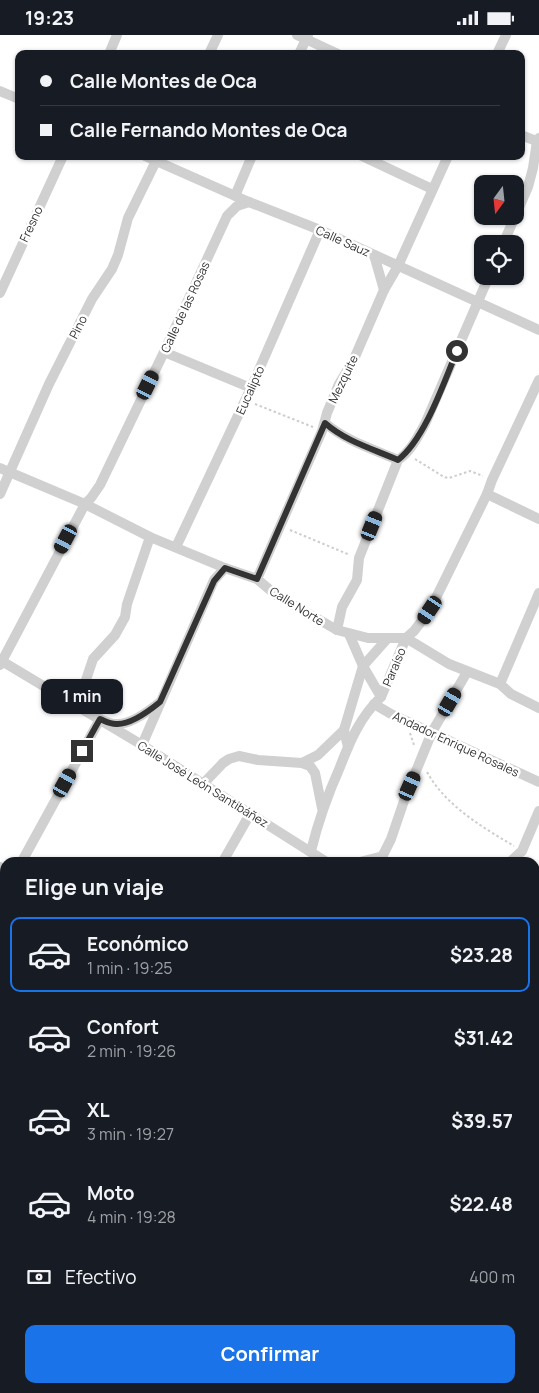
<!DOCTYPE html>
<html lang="es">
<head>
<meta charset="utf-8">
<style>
  :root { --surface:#171b24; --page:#20242c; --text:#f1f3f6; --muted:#9ea1a6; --line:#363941; --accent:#1a73e8 }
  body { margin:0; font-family:Manrope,sans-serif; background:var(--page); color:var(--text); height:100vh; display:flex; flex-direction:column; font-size:19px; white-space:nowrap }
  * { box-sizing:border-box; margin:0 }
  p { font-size:16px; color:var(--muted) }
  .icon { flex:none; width:28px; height:28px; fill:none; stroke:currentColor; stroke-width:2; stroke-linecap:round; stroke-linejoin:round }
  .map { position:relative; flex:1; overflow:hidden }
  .panel { position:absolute; left:0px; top:822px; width:540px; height:536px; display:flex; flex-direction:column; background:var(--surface); border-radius:15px 15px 0 0; box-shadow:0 1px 4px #0004 }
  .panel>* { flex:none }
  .guide { position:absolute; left:15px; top:15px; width:510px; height:110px; border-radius:10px; box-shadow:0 1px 4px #0004; display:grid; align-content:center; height:110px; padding:0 25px; background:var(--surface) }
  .needle { width:32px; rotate:195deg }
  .fabs { position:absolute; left:474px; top:140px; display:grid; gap:10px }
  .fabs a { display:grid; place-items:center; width:50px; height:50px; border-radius:10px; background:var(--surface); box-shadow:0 1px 4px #0004; font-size:25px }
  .end { position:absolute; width:22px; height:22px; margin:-11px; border:6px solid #333; background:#fff; box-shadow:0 0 0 2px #fff }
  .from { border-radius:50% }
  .bubble { position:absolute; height:35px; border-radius:10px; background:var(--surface); box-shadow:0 1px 4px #0004; font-size:16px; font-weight:700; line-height:35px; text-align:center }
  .car { position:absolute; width:15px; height:30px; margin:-15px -8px; border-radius:6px; box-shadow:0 0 4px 1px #0007; background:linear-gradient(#222 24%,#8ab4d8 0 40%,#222 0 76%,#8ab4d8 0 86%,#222 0) }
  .guide b { display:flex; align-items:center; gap:18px; height:48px; font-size:19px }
  .guide b+b { border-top:1px solid var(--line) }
  .guide i { width:12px; height:12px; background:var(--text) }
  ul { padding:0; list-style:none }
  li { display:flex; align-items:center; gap:15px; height:75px; margin:0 10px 8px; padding:0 15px; border:2px solid transparent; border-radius:10px }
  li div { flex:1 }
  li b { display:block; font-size:19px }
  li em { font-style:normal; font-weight:700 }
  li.selected { border-color:var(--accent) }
  li>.icon { width:45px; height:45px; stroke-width:1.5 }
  h2 { padding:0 25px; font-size:22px; line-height:60px }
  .pay { display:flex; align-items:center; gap:12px; height:55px; padding:0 25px; font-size:19px }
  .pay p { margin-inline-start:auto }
  .cta { display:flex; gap:10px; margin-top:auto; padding:10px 25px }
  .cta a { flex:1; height:58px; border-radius:10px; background:var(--accent); color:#fff; font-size:20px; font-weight:700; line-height:58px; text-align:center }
  .status { display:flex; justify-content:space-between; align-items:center; height:35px; padding:0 25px; background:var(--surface); direction:ltr }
  .status svg { height:14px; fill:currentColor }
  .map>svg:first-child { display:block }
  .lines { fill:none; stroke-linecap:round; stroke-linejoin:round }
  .path { stroke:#cdcdcd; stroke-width:2; stroke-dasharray:2.5 2.5; stroke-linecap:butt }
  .street { stroke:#d0d0d0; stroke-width:10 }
  .route { stroke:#333; stroke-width:6 }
  .labels { text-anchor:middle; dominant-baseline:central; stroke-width:5; stroke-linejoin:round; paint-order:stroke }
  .street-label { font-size:12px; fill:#333; stroke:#fff }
</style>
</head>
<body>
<div class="status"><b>19:23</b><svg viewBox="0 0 49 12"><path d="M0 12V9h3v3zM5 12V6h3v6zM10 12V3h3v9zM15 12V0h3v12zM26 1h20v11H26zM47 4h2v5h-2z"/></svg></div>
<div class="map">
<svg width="539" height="1358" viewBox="0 0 539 1358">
  <rect width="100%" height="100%" fill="#fff"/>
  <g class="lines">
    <!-- path -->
    <g class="path">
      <polyline points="255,369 313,392"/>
      <polyline points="415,424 444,442 449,443 470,436 483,441"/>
      <polyline points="290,495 350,520"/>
      <polyline points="410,698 414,710"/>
      <path d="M 427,737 C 446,771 482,792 514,811"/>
    </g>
    <!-- street -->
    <g class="street">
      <polyline points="297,0 338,19"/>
      <polyline points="109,19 117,0"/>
      <polyline points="209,19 218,0"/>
      <polyline points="299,19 308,0"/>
      <polyline points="497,19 506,0"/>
      <polyline points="0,56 19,64"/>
      <polyline points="521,100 539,107"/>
      <polyline points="145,121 249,167 320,195 539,295"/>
      <polyline points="362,121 432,154"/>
      <polyline points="235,161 252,121"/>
      <polyline points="503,209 528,152 533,133 537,106 539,103"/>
      <polyline points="374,220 384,255"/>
      <polyline points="0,258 63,121"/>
      <polyline points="164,317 251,353"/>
      <path d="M 325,388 C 346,406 373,414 398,425"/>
      <polyline points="0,433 85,469 150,502 225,533 257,544 276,560 337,595 368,603 406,603 449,629 500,649 511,659 539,673"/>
      <polyline points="0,459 49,349 92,264 112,234 118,220 128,183 156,126"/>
      <polyline points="487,459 539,484"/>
      <polyline points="176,512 251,353 320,195"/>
      <polyline points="257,544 322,396 327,378 339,349 354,324 384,255 398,231 448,121"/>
      <path d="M 337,595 L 342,572 L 357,545 L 359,523 L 398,425 C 411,416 417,403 425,389 L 489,241"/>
      <polyline points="349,599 363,631 381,662"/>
      <polyline points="0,625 142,710 328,828"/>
      <polyline points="0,630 85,469 91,463 100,450 164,317 227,181 237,171 249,167"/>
      <polyline points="500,649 539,558"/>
      <polyline points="374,669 391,679 539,747"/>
      <polyline points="77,672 93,624 115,600 125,582 127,569 150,502"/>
      <polyline points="142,710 214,545 225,533"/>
      <polyline points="348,712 344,695 363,631 387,604"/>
      <polyline points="302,728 318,720 344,695"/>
      <polyline points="203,749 223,728 229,724 239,721 258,725 302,728 310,731 315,738 322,773"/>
      <path d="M 311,816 C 318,787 328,759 340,732 C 350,706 360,682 381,662 L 406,603 L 414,596 L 430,575 L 487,459 L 492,445 L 539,345"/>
      <path d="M 21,828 L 100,684 C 105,686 110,689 116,689 C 130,690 149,676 160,667"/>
      <polyline points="222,828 250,779"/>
      <polyline points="356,828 383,821"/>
      <polyline points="379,828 391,804 405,763 432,697 467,637"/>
      <polyline points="509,828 522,816 539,776"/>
      <polyline points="0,832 5,835"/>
      <polyline points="0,866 5,856"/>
      <polyline points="0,935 5,938"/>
      <polyline points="535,947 539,949"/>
      <polyline points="535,1027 539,1021"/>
      <polyline points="0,1028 5,1020"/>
      <polyline points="535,1109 539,1104"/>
      <polyline points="535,1176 539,1178"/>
      <polyline points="4,1191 5,1190"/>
      <polyline points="535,1282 539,1284"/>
      <polyline points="0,1333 5,1326"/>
      <polyline points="338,1354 347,1358"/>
      <polyline points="212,1358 214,1354"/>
      <polyline points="259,1358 261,1354"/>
    </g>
  </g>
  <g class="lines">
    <!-- route -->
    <path class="route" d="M 82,716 L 100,684 C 105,686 110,689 116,689 C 130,690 149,676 160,667 L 214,546 L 225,533 L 257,544 L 325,388 C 345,406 373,414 398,425 C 425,404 444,347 457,316"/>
  </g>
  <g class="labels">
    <!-- street labels -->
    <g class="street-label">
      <text transform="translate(31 189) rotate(-65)">Fresno</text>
      <text transform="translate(343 206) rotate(24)">Calle Sauz</text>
      <text transform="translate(185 272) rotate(-65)">Calle de las Rosas</text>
      <text transform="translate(78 292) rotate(-63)">Pino</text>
      <text transform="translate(343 344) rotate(-64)">Mezquite</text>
      <text transform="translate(250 355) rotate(-66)">Eucalipto</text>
      <text transform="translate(297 571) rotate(32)">Calle Norte</text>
      <text transform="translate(394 632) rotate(-67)">Paraíso</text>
      <text transform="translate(456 709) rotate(25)">Andador Enrique Rosales</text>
      <text transform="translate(203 749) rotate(32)">Calle José León Santibáñez</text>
    </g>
  </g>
</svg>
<div class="fabs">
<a><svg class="needle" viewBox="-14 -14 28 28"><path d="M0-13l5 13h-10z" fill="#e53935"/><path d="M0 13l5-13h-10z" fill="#9ea1a6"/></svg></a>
<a><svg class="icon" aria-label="locate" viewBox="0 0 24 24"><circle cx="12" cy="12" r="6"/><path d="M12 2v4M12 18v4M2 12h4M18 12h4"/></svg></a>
</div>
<i class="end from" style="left:457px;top:316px"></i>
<i class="end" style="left:82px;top:716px"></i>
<div class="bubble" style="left:41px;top:644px;width:82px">1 min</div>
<i class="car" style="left:148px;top:350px;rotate:26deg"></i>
<i class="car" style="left:372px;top:491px;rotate:22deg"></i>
<i class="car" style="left:66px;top:504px;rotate:208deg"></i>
<i class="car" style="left:430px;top:575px;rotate:214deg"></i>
<i class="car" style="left:450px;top:667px;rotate:30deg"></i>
<i class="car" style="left:65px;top:748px;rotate:29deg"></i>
<i class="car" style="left:410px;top:751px;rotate:24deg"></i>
<div class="guide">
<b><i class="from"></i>Calle Montes de Oca</b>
<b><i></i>Calle Fernando Montes de Oca</b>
</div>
<section class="panel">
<h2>Elige un viaje</h2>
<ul>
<li class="selected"><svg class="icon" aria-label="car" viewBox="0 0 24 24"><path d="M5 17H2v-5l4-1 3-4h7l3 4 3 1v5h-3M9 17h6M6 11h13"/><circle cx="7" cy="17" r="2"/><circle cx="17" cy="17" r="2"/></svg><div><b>Económico</b><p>1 min · 19:25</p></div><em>$23.28</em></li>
<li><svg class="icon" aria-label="car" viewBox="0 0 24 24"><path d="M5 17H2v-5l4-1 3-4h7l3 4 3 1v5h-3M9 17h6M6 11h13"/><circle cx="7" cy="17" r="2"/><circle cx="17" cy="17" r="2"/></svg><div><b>Confort</b><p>2 min · 19:26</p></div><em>$31.42</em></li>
<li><svg class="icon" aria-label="car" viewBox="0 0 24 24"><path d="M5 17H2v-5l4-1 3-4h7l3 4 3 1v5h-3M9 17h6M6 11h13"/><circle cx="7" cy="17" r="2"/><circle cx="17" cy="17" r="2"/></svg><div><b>XL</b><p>3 min · 19:27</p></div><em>$39.57</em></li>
<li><svg class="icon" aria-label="car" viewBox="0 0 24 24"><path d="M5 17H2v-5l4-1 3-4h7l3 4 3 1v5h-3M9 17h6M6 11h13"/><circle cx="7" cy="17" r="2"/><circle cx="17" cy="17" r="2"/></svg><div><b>Moto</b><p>4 min · 19:28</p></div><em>$22.48</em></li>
</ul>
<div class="pay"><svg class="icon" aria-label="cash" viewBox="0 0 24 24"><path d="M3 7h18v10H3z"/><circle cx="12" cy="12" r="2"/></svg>Efectivo<p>400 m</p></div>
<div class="cta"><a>Confirmar</a></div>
</section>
</div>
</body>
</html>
